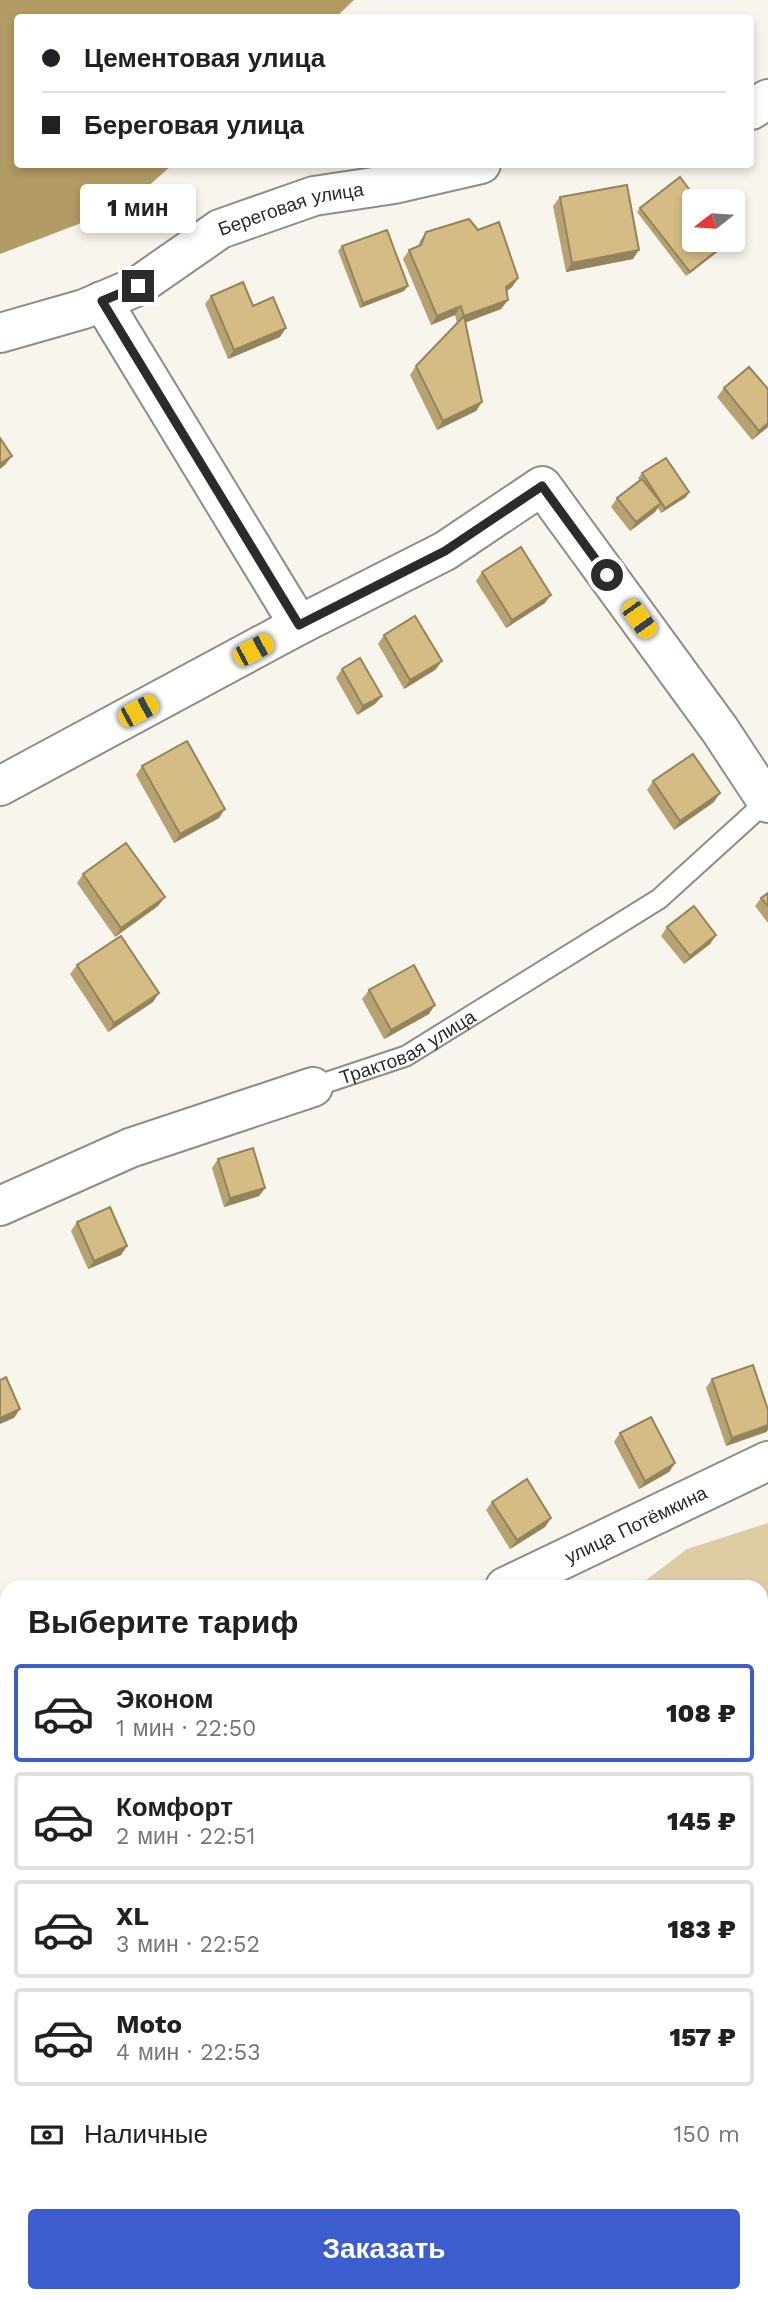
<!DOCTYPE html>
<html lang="ru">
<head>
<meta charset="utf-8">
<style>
  :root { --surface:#fff; --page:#f2f2f2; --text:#202124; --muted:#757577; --line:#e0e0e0; --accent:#3b5dce }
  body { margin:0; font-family:"Work Sans",sans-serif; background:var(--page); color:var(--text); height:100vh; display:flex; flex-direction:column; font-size:26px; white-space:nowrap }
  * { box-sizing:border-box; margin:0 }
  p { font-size:23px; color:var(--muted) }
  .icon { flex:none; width:38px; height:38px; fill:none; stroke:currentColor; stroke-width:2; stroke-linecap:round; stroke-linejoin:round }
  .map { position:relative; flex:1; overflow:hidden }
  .sheet { position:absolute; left:0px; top:1580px; width:768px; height:723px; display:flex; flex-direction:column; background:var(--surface); border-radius:21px 21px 0 0; box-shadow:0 4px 10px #0003 }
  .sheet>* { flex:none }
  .banner { position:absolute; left:14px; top:14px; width:740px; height:154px; border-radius:7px; box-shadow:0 4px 10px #0003; display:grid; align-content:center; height:154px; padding:0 28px; background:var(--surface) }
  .needle { width:46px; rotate:253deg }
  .tools { position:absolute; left:682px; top:189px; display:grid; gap:14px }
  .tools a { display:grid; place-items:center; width:63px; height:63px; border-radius:7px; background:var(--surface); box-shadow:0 4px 10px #0003; font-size:35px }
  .end { position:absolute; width:32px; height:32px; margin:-16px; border:9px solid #2c2b29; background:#fff; box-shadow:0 0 0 4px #fff }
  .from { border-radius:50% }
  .bubble { position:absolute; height:49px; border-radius:7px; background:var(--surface); box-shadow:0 4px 10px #0003; font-size:23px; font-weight:800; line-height:49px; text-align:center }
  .car { position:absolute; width:21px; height:42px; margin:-21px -10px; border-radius:9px; box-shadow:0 0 5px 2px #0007; background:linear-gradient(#f5c518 24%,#345 0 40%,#f5c518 0 76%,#345 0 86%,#f5c518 0) }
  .banner b { display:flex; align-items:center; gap:24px; height:66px; font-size:26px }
  .banner b+b { border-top:2px solid var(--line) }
  .banner i { width:18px; height:18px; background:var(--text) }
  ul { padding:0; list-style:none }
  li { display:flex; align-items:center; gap:21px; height:98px; margin:0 14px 10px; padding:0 14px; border:4px solid var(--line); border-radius:7px }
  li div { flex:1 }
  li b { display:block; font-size:26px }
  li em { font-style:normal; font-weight:800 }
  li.selected { border-color:var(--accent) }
  li>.icon { width:63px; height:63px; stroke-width:1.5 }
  h2 { padding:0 28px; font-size:32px; line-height:84px }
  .pay { display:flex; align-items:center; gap:18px; height:77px; padding:0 28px; font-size:26px }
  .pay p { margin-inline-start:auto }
  .button { display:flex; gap:14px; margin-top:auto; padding:14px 28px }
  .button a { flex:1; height:80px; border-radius:7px; background:var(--accent); color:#fff; font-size:28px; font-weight:800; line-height:80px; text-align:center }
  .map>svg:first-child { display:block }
  .green { fill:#ddcca4 }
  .water { fill:#b29b64 }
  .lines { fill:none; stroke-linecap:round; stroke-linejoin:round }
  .lane-casing { stroke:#908d87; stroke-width:23 }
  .street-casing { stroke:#908d87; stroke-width:42 }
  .lane { stroke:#fff; stroke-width:19 }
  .street { stroke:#fff; stroke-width:38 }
  .wall { fill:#b6a272 }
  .shaded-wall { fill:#94845c }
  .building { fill:#d4bc84; stroke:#94845c; stroke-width:2 }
  .route { stroke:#2c2b29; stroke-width:9 }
  .labels { text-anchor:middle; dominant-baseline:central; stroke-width:5; stroke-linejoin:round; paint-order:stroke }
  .street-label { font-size:19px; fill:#2c2b29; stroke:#fff }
</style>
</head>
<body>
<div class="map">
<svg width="768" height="2302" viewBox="0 0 768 2302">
  <rect width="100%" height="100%" fill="#f8f5ed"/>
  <!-- green -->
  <g class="green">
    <polygon points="768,1523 768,1636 761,1637 761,1587 637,1587 687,1549"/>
    <polygon points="768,1843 768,2302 366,2302 363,2296 761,2296 761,1846"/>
  </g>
  <!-- water -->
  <polygon class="water" points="0,0 354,0 335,18 18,18 18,164 172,165 126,206 0,254"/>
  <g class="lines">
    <defs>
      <g id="lane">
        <path id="s1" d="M 313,1087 L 406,1056 L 659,899 L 768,800"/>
      </g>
      <g id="street">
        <polyline points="751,110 768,99"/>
        <polyline points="102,301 299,625"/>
        <path id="s2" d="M 0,333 L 84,309 L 138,286 L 220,229 L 314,196 L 394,184 L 481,164"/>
        <polyline points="0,786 299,625 445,551 542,486 720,730 768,803"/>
        <polyline points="0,1206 130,1148 313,1087"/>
        <path id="s3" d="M 505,1587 L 768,1461"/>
      </g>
    </defs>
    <!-- lane casing -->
    <use href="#lane" class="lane-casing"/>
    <!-- street casing -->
    <use href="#street" class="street-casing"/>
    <!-- lane -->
    <use href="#lane" class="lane"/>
    <!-- street -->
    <use href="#street" class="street"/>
  </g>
  <!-- wall -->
  <g class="wall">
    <polygon points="560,197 633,259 566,272 553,206"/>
    <polygon points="640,208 729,241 725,246 686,276 637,212"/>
    <polygon points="426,232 518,278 512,287 507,291 508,300 501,309 465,323 482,402 476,411 437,430 410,375 416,366 457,323 455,315 431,325 403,259 409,250 418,247 420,241"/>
    <polygon points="342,246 404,291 360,308 338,251"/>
    <polygon points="211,296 253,306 280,337 228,359 205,304"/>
    <polygon points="724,388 768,427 752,440 717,397"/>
    <polygon points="642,473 689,492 686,497 661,513 658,508 655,512 630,531 611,507 617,498 640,481 638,478"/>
    <polygon points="482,572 545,603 506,628 476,581"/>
    <polygon points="384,635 442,661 435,670 404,689 378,644"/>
    <polygon points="342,669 382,696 375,704 357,715 336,678"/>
    <polygon points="142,766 219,818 174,843 136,775"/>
    <polygon points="653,781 714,802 674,830 647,790"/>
    <polygon points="83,874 158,906 115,937 77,883"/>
    <polygon points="768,893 768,923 755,906 761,898"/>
    <polygon points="667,927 716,935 710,944 684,964 661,936"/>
    <polygon points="77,965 153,1002 108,1032 70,974"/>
    <polygon points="369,990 429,1014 384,1039 362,999"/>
    <polygon points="218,1159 265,1188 259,1196 224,1207 212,1168"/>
    <polygon points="77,1222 127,1246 121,1255 88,1269 71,1231"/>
    <polygon points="712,1379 768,1425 768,1430 766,1432 726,1446 706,1388"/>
    <polygon points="620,1433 675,1463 669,1472 639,1489 614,1442"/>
    <polygon points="492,1502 551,1518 545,1527 510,1549 486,1510"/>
  </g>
  <!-- shaded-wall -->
  <g class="shaded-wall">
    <polygon points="729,241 725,246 686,276 690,272"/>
    <polygon points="639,250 633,259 566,272 572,263"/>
    <polygon points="518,278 512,287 500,296 506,287"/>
    <polygon points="408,286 404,291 360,308 363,303"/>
    <polygon points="508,300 501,309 458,325 464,316"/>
    <polygon points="461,306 455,315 431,325 437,316"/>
    <polygon points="286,328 280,337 228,359 234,350"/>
    <polygon points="482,402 476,411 437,430 443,421"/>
    <polygon points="768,423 768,427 752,440 759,431"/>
    <polygon points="12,456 5,465 0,469 0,464"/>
    <polygon points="689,492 686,497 661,513 665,508"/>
    <polygon points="661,503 655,512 630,531 636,522"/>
    <polygon points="551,595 545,603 506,628 512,620"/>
    <polygon points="442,661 435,670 404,689 410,680"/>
    <polygon points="382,696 375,704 357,715 363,706"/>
    <polygon points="720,793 714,802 674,830 680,821"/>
    <polygon points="225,809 219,818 174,843 180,834"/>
    <polygon points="165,897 158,906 115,937 121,928"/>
    <polygon points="716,935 710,944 684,964 690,956"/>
    <polygon points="159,993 153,1002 108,1032 114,1023"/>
    <polygon points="435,1005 429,1014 384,1039 391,1030"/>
    <polygon points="265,1188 259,1196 224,1207 230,1198"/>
    <polygon points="127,1246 121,1255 88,1269 94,1261"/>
    <polygon points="20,1409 14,1418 0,1424 0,1418"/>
    <polygon points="768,1425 768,1430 766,1432 726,1446 732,1438"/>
    <polygon points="675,1463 669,1472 639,1489 645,1481"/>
    <polygon points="551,1518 545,1527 510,1549 517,1540"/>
  </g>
  <!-- building -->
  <g class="building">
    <polygon points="680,177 698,201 695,201 695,240 728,240 729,241 690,272 640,208"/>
    <polygon points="627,185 639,250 572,263 560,197"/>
    <polygon points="469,219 478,230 499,222 518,278 506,287 508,300 464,316 461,306 437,316 409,250 421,245 426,232"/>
    <polygon points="387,230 408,286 363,303 342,246"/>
    <polygon points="243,282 253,306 273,297 286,328 234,350 211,296"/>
    <polygon points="464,316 482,402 443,421 416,366"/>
    <polygon points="749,367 768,389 768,423 759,431 724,388"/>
    <polygon points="0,438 12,456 0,464"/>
    <polygon points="666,458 689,492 665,508 642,473"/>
    <polygon points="642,479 661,503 636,522 617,498"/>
    <polygon points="521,547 551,595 512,620 482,572"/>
    <polygon points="415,616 442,661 410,680 384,635"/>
    <polygon points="360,658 382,696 363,706 342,669"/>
    <polygon points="187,741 225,809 180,834 142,766"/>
    <polygon points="693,754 720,793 680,821 653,781"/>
    <polygon points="126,843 165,897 121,928 83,874"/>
    <polygon points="768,893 768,906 761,898"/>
    <polygon points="694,906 716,935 690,956 667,927"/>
    <polygon points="121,936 159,993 114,1023 77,965"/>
    <polygon points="414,965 435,1005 391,1030 369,990"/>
    <polygon points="253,1148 265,1188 230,1198 218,1159"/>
    <polygon points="110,1207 127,1246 94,1261 77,1222"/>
    <polygon points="753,1365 768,1410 768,1425 732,1438 712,1379"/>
    <polygon points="6,1377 20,1409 0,1418 0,1380"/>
    <polygon points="651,1417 675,1463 645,1481 620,1433"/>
    <polygon points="527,1479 551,1518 517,1540 492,1502"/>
  </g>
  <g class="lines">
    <!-- route -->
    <polyline class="route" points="138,286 102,301 299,625 445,551 542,486 607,575"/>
  </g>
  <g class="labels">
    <!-- street labels -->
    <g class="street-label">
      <text stroke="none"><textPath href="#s2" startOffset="320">Береговая улица</textPath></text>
      <text stroke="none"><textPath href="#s1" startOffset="103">Трактовая улица</textPath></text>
      <text stroke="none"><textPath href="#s3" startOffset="145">улица Потёмкина</textPath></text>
    </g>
  </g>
</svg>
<div class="tools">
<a><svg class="needle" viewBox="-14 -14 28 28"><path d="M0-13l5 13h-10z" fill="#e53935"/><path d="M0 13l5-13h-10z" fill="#757577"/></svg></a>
</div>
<i class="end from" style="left:607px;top:575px"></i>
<i class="end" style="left:138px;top:286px"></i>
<div class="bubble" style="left:80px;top:184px;width:116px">1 мин</div>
<i class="car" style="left:639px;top:619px;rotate:144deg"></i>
<i class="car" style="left:253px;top:650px;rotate:62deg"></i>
<i class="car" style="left:138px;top:711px;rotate:62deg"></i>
<div class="banner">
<b><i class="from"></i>Цементовая улица</b>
<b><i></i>Береговая улица</b>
</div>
<section class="sheet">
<h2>Выберите тариф</h2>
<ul>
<li class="selected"><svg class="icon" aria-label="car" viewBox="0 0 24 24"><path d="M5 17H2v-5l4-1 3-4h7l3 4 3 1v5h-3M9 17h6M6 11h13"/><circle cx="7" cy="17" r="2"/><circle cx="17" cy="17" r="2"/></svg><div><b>Эконом</b><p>1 мин · 22:50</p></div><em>108 ₽</em></li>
<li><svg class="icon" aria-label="car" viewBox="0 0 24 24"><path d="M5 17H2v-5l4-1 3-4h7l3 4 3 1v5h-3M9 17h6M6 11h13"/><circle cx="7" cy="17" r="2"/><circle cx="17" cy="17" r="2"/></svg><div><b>Комфорт</b><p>2 мин · 22:51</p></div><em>145 ₽</em></li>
<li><svg class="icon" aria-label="car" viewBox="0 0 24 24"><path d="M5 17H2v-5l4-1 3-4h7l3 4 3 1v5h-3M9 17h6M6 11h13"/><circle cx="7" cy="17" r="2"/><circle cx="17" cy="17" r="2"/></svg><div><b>XL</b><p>3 мин · 22:52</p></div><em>183 ₽</em></li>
<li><svg class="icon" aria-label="car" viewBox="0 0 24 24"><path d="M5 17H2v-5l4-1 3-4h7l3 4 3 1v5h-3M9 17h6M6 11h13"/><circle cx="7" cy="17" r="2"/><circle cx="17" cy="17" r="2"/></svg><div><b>Moto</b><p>4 мин · 22:53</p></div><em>157 ₽</em></li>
</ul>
<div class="pay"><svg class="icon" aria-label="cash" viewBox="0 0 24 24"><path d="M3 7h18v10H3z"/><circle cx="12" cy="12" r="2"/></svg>Наличные<p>150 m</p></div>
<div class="button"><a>Заказать</a></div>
</section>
</div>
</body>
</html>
